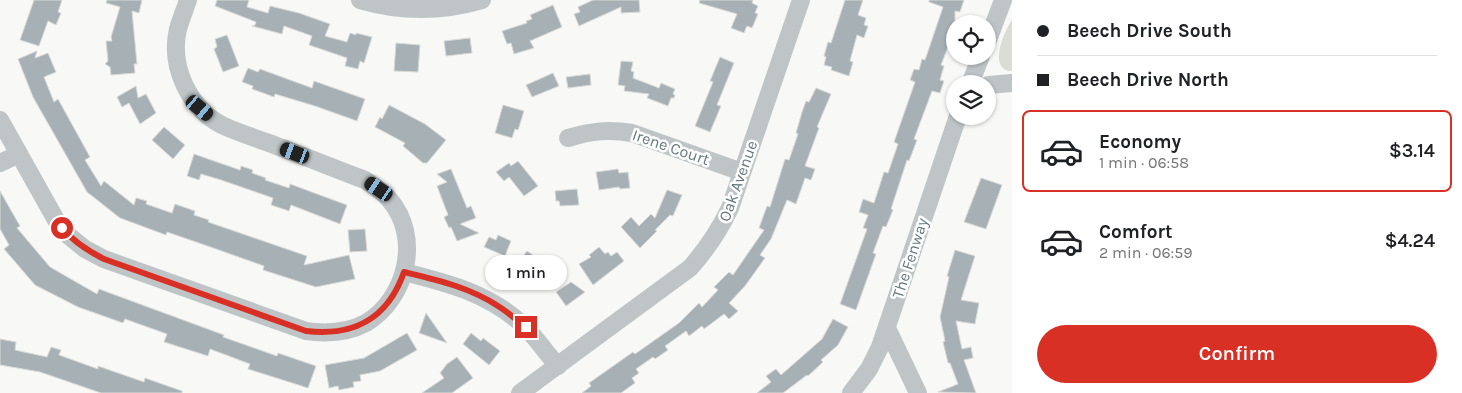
<!DOCTYPE html>
<html lang="en">
<head>
<meta charset="utf-8">
<style>
  :root { --surface:#fff; --page:#f6f6f6; --text:#202124; --muted:#757577; --line:#e0e0e0; --accent:#d93025 }
  body { margin:0; font-family:Karla,sans-serif; background:var(--page); color:var(--text); height:100vh; display:flex; flex-direction:column; font-size:19px; white-space:nowrap }
  * { box-sizing:border-box; margin:0 }
  p { font-size:16px; color:var(--muted) }
  .icon { flex:none; width:28px; height:28px; fill:none; stroke:currentColor; stroke-width:2; stroke-linecap:round; stroke-linejoin:round }
  .map { position:relative; flex:1; overflow:hidden }
  .side { display:flex; flex-direction:column; background:var(--surface); width:450px }
  .side>* { flex:none }
  .hud { display:grid; align-content:center; height:110px; padding:0 25px; background:var(--surface) }
  .tools { position:absolute; left:946px; top:15px; display:grid; gap:10px }
  .tools a { display:grid; place-items:center; width:50px; height:50px; border-radius:50%; background:var(--surface); box-shadow:0 1px 4px #0004; font-size:25px }
  .end { position:absolute; width:22px; height:22px; margin:-11px; border:6px solid #d93025; background:#fff; box-shadow:0 0 0 2px #fff }
  .from { border-radius:50% }
  .bubble { position:absolute; height:35px; border-radius:18px; background:var(--surface); box-shadow:0 1px 4px #0004; font-size:16px; font-weight:600; line-height:35px; text-align:center }
  .car { position:absolute; width:15px; height:30px; margin:-15px -8px; border-radius:6px; box-shadow:0 0 4px 1px #0007; background:linear-gradient(#222 24%,#8ab4d8 0 40%,#222 0 76%,#8ab4d8 0 86%,#222 0) }
  .hud b { display:flex; align-items:center; gap:18px; height:48px; font-size:19px }
  .hud b+b { border-top:1px solid var(--line) }
  .hud i { width:12px; height:12px; background:var(--text) }
  ul { padding:0; list-style:none }
  li { display:flex; align-items:center; gap:15px; height:82px; margin:0 10px 8px; padding:0 15px; border:2px solid transparent; border-radius:8px }
  li div { flex:1 }
  li b { display:block; font-size:19px }
  li em { font-style:normal; font-weight:600 }
  li.selected { border-color:var(--accent) }
  li>.icon { width:45px; height:45px; stroke-width:1.5 }
  .action { display:flex; gap:10px; margin-top:auto; padding:10px 25px }
  .action a { flex:1; height:58px; border-radius:30px; background:var(--accent); color:#fff; font-size:20px; font-weight:600; line-height:58px; text-align:center }
  main { display:flex; flex:1; min-height:0 }
  .map>svg:first-child { display:block }
  .green { fill:#d9ddd5 }
  .building { fill:#a7b1b5; stroke:#dadad8 }
  .lines { fill:none; stroke-linecap:round; stroke-linejoin:round }
  .minor { stroke:#bfc5c7; stroke-width:18 }
  .route { stroke:#d93025; stroke-width:6 }
  .labels { text-anchor:middle; dominant-baseline:central; stroke-width:5; stroke-linejoin:round; paint-order:stroke }
  .street-label { font-size:16px; fill:#65787f; stroke:#fff }
</style>
</head>
<body>
<main>
<div class="map">
<svg width="1012" height="393" viewBox="0 0 1012 393">
  <rect width="100%" height="100%" fill="#f8f8f6"/>
  <!-- green -->
  <path class="green" d="M 1012,20 L 1012,71 C 987,71 1004,31 1012,20 Z"/>
  <!-- building -->
  <g class="building">
    <polygon points="34,0 62,0 58,12 61,13 56,25 48,21 39,46 20,40"/>
    <polygon points="107,0 142,0 139,13 132,11 137,64 134,64 135,73 111,75 110,67 105,64 108,61 106,41 112,41 111,37 120,7 106,3"/>
    <polygon points="217,0 249,0 247,7 268,13 270,6 299,13 330,24 325,36 347,42 350,33 356,35 356,33 372,37 364,63 360,61 358,69 345,66 347,58 309,45 312,36 284,26 282,34 252,26 255,25 256,22 215,6"/>
    <polygon points="593,0 639,0 640,12 621,13 621,7 579,26 574,14 580,12 578,7"/>
    <polygon points="700,0 753,0 752,3 758,6 755,13 758,14 752,28 747,26 744,33 731,28 737,14 699,3"/>
    <polygon points="845,0 863,0 858,15 866,18 864,25 868,26 864,38 857,35 850,61 853,62 849,76 831,70 832,67 824,65 826,57 824,56 828,42 831,43"/>
    <polygon points="929,0 964,0 960,12 955,11 955,40 951,39 941,65 944,66 940,80 944,81 940,93 932,91 914,139 917,140 909,161 907,160 891,209 893,210 886,227 883,226 873,253 876,254 856,310 840,304 867,229 863,228 868,215 859,212 863,199 874,203 884,172 888,173 898,144 894,142 915,82 910,80 914,69 919,70 922,59 925,60 943,7 929,2"/>
    <polygon points="553,5 562,27 530,41 534,48 514,54 511,43 507,44 502,31 527,23 526,21 532,19 530,15"/>
    <polygon points="227,35 239,66 223,72 214,49 217,47 215,39"/>
    <polygon points="470,38 472,53 446,56 444,41"/>
    <polygon points="396,43 420,45 418,72 394,71"/>
    <polygon points="37,51 35,58 48,53 56,72 44,77 54,102 58,99 90,157 85,160 101,186 104,181 134,205 136,198 147,201 146,204 172,213 175,204 195,211 194,215 209,220 208,222 307,256 304,265 349,255 355,279 316,287 263,270 264,266 219,250 167,232 166,235 120,218 87,192 33,97 18,59"/>
    <polygon points="720,57 734,63 717,105 721,106 710,132 695,126 713,82 710,81"/>
    <polygon points="621,61 633,62 631,71 634,72 633,78 659,88 661,83 675,89 673,94 675,95 674,98 671,98 668,106 647,98 649,94 624,91 625,86 618,85"/>
    <polygon points="248,68 258,72 260,69 312,88 314,81 365,99 357,121 315,106 275,94 274,97 252,89 253,86 242,82"/>
    <polygon points="553,73 559,86 532,97 526,85"/>
    <polygon points="590,74 591,85 568,88 566,77"/>
    <polygon points="136,86 138,98 146,94 156,113 140,124 129,103 122,107 117,97"/>
    <polygon points="816,88 831,94 817,127 819,128 805,166 815,169 811,180 805,178 796,204 787,200 771,239 760,255 765,258 745,286 729,303 738,311 729,319 724,314 704,329 702,326 689,336 686,331 665,346 668,350 655,359 653,357 636,369 639,373 632,378 635,383 621,393 582,393 591,386 589,383 633,352 635,354 679,323 699,303 702,307 718,290 714,287 729,272 733,275 764,230 759,228 767,206 770,207 785,159 789,160 798,134 796,133 802,112 806,101 809,102"/>
    <polygon points="389,105 425,124 446,140 427,163 423,163 403,146 405,143 375,127 380,117 382,119"/>
    <polygon points="503,105 524,111 518,130 515,129 512,138 495,133"/>
    <polygon points="164,127 185,145 173,159 152,140"/>
    <polygon points="194,154 240,170 241,166 253,170 252,173 266,178 265,180 289,188 290,184 347,205 340,224 291,205 289,211 271,205 273,198 221,180 201,174 199,180 187,176"/>
    <polygon points="518,161 538,186 524,196 509,177 504,181 496,172 509,163 511,166"/>
    <polygon points="451,169 467,208 471,206 476,218 460,224 479,233 457,241 451,227 449,228 444,217 448,215 437,186 447,182 437,174"/>
    <polygon points="618,169 619,173 628,172 630,188 620,189 619,187 599,190 596,172"/>
    <polygon points="981,178 1002,185 986,229 964,222"/>
    <polygon points="577,189 579,205 560,206 559,201 556,201 555,191"/>
    <polygon points="667,190 682,195 673,216 670,215 655,230 657,231 640,248 621,227 631,217 639,226 651,214 655,218"/>
    <polygon points="0,191 20,226 17,228 50,267 97,294 99,289 224,335 223,337 277,356 278,353 316,366 308,388 248,369 250,364 210,349 208,356 164,342 167,334 125,319 123,323 78,307 35,285 4,249 9,245 0,229"/>
    <polygon points="365,229 367,251 350,252 348,230"/>
    <polygon points="498,235 511,241 505,256 484,247 489,237 496,240"/>
    <polygon points="599,247 605,254 608,252 611,256 617,252 624,261 593,285 579,264 591,257 589,255"/>
    <polygon points="955,250 975,256 961,300 979,303 975,324 956,321 962,349 971,347 973,358 964,360 976,393 938,392 958,384 950,363 948,363 943,342 945,341 940,317 949,277 947,276"/>
    <polygon points="527,251 552,268 552,272 543,283 539,283 525,274 528,271 518,263"/>
    <polygon points="571,282 585,292 566,306 556,292"/>
    <polygon points="426,313 447,343 419,333"/>
    <polygon points="833,319 848,327 838,345 821,360 823,362 808,376 807,375 783,393 757,393 771,382 766,376 776,369 781,375 822,339"/>
    <polygon points="407,333 417,350 380,371 360,375 361,381 353,382 354,387 339,390 338,386 329,388 325,365 364,358"/>
    <polygon points="471,333 481,341 483,338 500,351 489,365 463,344"/>
    <polygon points="0,339 16,342 15,350 47,357 51,347 61,350 59,355 98,369 98,366 144,382 145,378 182,391 182,393 101,393 40,372 0,365"/>
    <polygon points="457,357 473,378 452,393 422,393 444,378 440,373 447,364"/>
  </g>
  <g class="lines">
    <!-- minor -->
    <g class="minor">
      <path d="M 360,0 C 401,12 441,12 482,0"/>
      <polyline points="988,40 1003,0"/>
      <polyline points="970,84 981,56"/>
      <polyline points="988,85 1012,83"/>
      <path d="M 0,120 L 56,220 L 69,236 L 85,249 L 104,259 L 306,331 C 327,334 347,333 366,323 C 407,298 422,237 389,199 C 382,191 374,186 365,180 C 333,168 301,155 269,143 C 255,138 240,133 226,127 C 190,111 169,67 178,29 C 181,19 185,9 188,0"/>
      <path d="M 568,138 C 592,131 608,129 632,133 L 742,172"/>
      <polyline points="0,163 19,154"/>
      <path d="M 404,272 C 448,283 492,294 526,328 C 537,339 547,354 558,366"/>
      <polyline points="887,328 918,393"/>
      <path d="M 520,393 L 690,268 C 707,249 719,231 730,208 L 801,0"/>
      <polyline points="851,393 869,369 880,347 958,116"/>
    </g>
  </g>
  <g class="lines">
    <!-- route -->
    <path class="route" d="M 62,228 C 74,242 88,251 104,259 L 306,331 C 354,337 388,318 404,272 C 437,280 469,287 498,306 C 508,312 516,320 526,327"/>
  </g>
  <g class="labels">
    <!-- street labels -->
    <g class="street-label">
      <text transform="translate(671 147) rotate(19)">Irene Court</text>
      <text transform="translate(738 181) rotate(-70)">Oak Avenue</text>
      <text transform="translate(910 258) rotate(-72)">The Fenway</text>
    </g>
  </g>
</svg>
<div class="tools">
<a><svg class="icon" aria-label="locate" viewBox="0 0 24 24"><circle cx="12" cy="12" r="6"/><path d="M12 2v4M12 18v4M2 12h4M18 12h4"/></svg></a>
<a><svg class="icon" aria-label="layers" viewBox="0 0 24 24"><path d="M12 4l9 5-9 5-9-5zM3 14l9 5 9-5"/></svg></a>
</div>
<i class="end from" style="left:62px;top:228px"></i>
<i class="end" style="left:526px;top:327px"></i>
<div class="bubble" style="left:485px;top:255px;width:82px">1 min</div>
<i class="car" style="left:200px;top:108px;rotate:130deg"></i>
<i class="car" style="left:295px;top:153px;rotate:291deg"></i>
<i class="car" style="left:379px;top:189px;rotate:304deg"></i>
</div>
<section class="side">
<div class="hud">
<b><i class="from"></i>Beech Drive South</b>
<b><i></i>Beech Drive North</b>
</div>
<ul>
<li class="selected"><svg class="icon" aria-label="car" viewBox="0 0 24 24"><path d="M5 17H2v-5l4-1 3-4h7l3 4 3 1v5h-3M9 17h6M6 11h13"/><circle cx="7" cy="17" r="2"/><circle cx="17" cy="17" r="2"/></svg><div><b>Economy</b><p>1 min · 06:58</p></div><em>$3.14</em></li>
<li><svg class="icon" aria-label="car" viewBox="0 0 24 24"><path d="M5 17H2v-5l4-1 3-4h7l3 4 3 1v5h-3M9 17h6M6 11h13"/><circle cx="7" cy="17" r="2"/><circle cx="17" cy="17" r="2"/></svg><div><b>Comfort</b><p>2 min · 06:59</p></div><em>$4.24</em></li>
</ul>
<div class="action"><a>Confirm</a></div>
</section>
</main>
</body>
</html>
